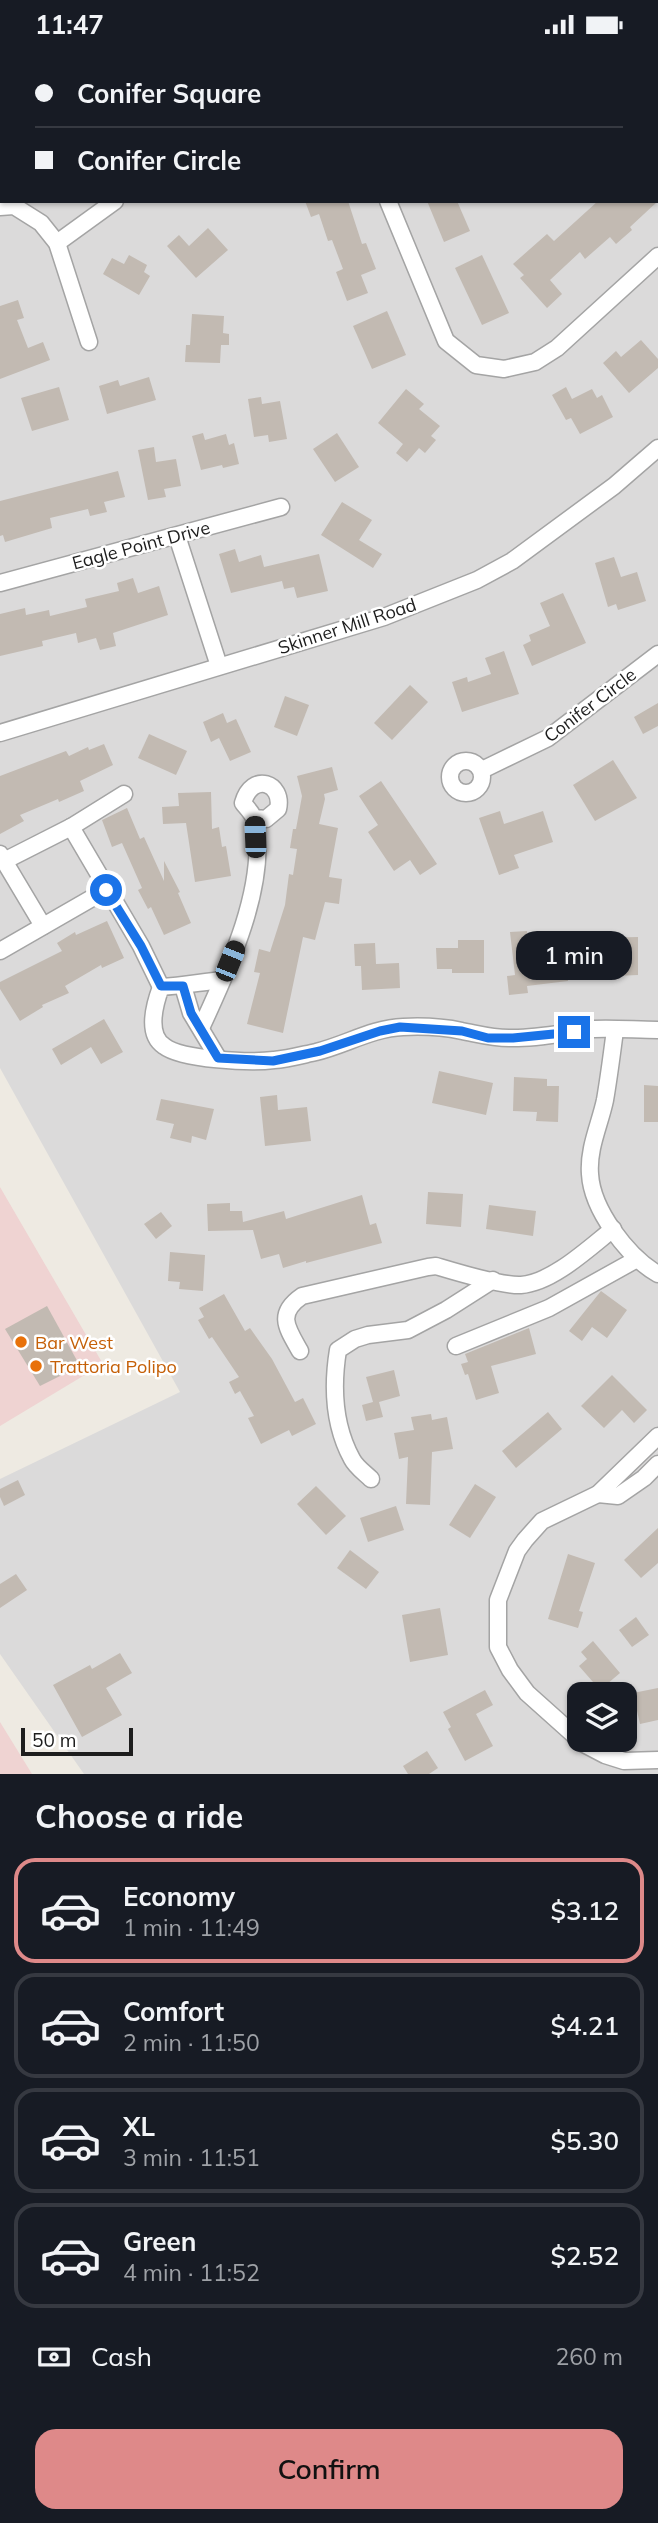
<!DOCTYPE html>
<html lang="en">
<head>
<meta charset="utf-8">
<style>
  :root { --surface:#171b24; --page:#20242c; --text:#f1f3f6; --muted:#9ea1a6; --line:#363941; --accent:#de8989 }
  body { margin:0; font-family:Mulish,sans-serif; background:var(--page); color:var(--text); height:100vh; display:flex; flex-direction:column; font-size:26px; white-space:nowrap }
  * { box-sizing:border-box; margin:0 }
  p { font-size:23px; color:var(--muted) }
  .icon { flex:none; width:38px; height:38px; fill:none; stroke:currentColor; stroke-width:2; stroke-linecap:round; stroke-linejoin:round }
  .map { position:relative; height:1725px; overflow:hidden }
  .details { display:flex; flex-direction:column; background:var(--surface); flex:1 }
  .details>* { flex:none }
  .hud { position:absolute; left:0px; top:0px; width:658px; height:154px; box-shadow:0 2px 5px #0004; display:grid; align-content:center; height:154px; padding:0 35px; background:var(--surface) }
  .fabs { position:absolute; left:567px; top:1633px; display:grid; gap:14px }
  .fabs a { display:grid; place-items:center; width:70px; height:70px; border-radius:14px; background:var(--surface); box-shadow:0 2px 5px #0004; font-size:35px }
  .scale { position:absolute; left:21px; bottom:18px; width:112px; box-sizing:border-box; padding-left:7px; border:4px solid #1d1d1d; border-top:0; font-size:19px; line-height:24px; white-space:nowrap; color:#1d1d1d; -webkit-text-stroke:5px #fff; paint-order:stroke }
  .end { position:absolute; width:32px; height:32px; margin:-16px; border:9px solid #1a73e8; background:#fff; box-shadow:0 0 0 4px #fff }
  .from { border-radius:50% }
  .bubble { position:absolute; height:49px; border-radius:21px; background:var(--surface); box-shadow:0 2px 5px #0004; font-size:23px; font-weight:600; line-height:49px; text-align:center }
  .car { position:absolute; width:21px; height:42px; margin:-21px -10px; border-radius:9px; box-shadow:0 0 5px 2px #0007; background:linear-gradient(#222 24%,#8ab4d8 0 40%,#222 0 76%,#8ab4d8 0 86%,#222 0) }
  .hud b { display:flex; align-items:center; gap:24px; height:66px; font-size:26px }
  .hud b+b { border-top:2px solid var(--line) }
  .hud i { width:18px; height:18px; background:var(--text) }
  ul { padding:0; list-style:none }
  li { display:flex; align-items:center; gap:21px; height:105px; margin:0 14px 10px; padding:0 21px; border:4px solid var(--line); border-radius:21px }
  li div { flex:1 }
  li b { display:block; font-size:26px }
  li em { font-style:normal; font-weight:600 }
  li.selected { border-color:var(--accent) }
  li>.icon { width:63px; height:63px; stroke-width:1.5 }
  h2 { padding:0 35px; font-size:32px; line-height:84px }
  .pay { display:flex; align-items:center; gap:18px; height:77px; padding:0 35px; font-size:26px }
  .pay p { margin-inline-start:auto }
  .cta { display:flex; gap:14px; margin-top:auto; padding:14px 35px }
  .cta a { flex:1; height:80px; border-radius:21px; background:var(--accent); color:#111; font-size:28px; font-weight:600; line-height:80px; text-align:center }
  .status { display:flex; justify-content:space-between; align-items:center; height:49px; padding:0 35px; background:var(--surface); direction:ltr }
  .status svg { height:19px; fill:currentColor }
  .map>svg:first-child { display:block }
  .residential { fill:#dbdada; fill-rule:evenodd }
  .commercial { fill:#efd3d2 }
  .building { fill:#c2bab2 }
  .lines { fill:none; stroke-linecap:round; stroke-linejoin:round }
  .minor-casing { stroke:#a4a4a4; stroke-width:19 }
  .minor { stroke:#fff; stroke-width:16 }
  .route { stroke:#1a73e8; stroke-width:9 }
  .food-dot { fill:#e8710a; stroke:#fff; stroke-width:2.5 }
  .labels { text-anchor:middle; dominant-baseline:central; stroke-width:5; stroke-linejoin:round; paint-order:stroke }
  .street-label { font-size:18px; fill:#1d1d1d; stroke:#fff }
  .food-label { font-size:18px; fill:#c56008; stroke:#fff; text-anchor:start }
</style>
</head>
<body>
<div class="status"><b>11:47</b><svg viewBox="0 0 49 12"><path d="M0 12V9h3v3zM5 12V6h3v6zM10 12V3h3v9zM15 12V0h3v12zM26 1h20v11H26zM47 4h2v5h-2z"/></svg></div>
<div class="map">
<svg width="658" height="1725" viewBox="0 0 658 1725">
  <rect width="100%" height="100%" fill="#eeeae2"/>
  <!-- residential -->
  <path class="residential" d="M 0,0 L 622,2 L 2,2 L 2,152 L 656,152 L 656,87 L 658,91 L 658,1725 L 84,1725 L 0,1605 L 0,1430 L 180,1343 L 0,1019 ZM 579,1645 L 625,1645 L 625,1690 L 579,1690 Z"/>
  <!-- commercial -->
  <g class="commercial">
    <polygon points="0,1138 103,1315 0,1377"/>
    <polygon points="0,1673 32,1725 0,1725"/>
  </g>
  <!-- building -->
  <g class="building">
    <polygon points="305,152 348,152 362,195 366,194 376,220 361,226 368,244 347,252 336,223 343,220 332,191 328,192 319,165 311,168"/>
    <polygon points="427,152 457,152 470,182 444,193"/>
    <polygon points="598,152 658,152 630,178 632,181 616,195 610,188 585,210 580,203 550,231 562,245 547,259 520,229 524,226 513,215 547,185 554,192"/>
    <polygon points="208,179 228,201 196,229 167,197 179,186 189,197"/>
    <polygon points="129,206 147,216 144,223 150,227 139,246 103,225 112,209 124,215"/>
    <polygon points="482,206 509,264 482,276 455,219"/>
    <polygon points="18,251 24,269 17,271 28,299 43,293 50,311 0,330 0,257"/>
    <polygon points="387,262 406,306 372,320 353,277"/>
    <polygon points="192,265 224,267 223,284 229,285 229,296 221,296 220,314 185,313 186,296 190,296"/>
    <polygon points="641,291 658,310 658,319 629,344 603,314 616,302 621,308"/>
    <polygon points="149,328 156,351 107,365 99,337 118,331 120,337"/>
    <polygon points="59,338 69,371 32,382 21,349"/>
    <polygon points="566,338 572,350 592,340 597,349 602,346 613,368 580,385 571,369 566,371 552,346"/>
    <polygon points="406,340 424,355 419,360 440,377 431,387 436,391 425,404 419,399 407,413 396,404 403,395 378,374"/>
    <polygon points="261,348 262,355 280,352 287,390 269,393 268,386 254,388 248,350"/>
    <polygon points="203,384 205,391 226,385 229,396 234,394 239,415 223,419 222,416 201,421 192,387"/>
    <polygon points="337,384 359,418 335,433 313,400"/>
    <polygon points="154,398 156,413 176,410 181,437 164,440 166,448 148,451 138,401"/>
    <polygon points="118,422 125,448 104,453 107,463 90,467 88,460 50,469 52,479 5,493 3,486 0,487 0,452"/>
    <polygon points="342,453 372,471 359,491 382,505 373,519 321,486"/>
    <polygon points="235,500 239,513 261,506 264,518 319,505 328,542 297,549 294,538 284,540 282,532 231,544 219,505"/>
    <polygon points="614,508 621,528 637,523 646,552 618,561 616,555 608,558 595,514"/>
    <polygon points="133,529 138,544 159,537 168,566 113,584 116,597 100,601 96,589 78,594 76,584 42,592 43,597 0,607 0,565 25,559 26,566 49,561 50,567 87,558 85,550 119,542 117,534"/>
    <polygon points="563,544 586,594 532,617 523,596 531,592 529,586 550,577 540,554"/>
    <polygon points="504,602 519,645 462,663 452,633 467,628 468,633 491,625 485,609"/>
    <polygon points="410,636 428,653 392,691 374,674"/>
    <polygon points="285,647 309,656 297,687 274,678"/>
    <polygon points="658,654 658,677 643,685 634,668"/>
    <polygon points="223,664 227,674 236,670 251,703 230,712 219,689 211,693 203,673"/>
    <polygon points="149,685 187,702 176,726 138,709"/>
    <polygon points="104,695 113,716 80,732 84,742 59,753 58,750 20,766 24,772 0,785 0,727 66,702 69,707 88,698 89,701"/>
    <polygon points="613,711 637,749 595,772 573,736"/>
    <polygon points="332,718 338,741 324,745 325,750 319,775 338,779 329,828 342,830 339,855 325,853 315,891 303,888 283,984 247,975 260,924 254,923 259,900 270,903 285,856 289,825 293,826 297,800 290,799 293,780 296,780 302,747 297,727"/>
    <polygon points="381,732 437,815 420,826 410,811 394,822 368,783 378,776 359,747"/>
    <polygon points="211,743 212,780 219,778 222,798 226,797 231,827 195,833 186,774 163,775 162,758 179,757 178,744"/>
    <polygon points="127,759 140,790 144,788 164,832 164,812 180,843 178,844 191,874 164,886 151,858 148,860 138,841 142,839 122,794 112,798 102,771"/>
    <polygon points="500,762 504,775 543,762 553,793 514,806 519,819 499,826 479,769"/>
    <polygon points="107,872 124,909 102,919 101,916 65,937 69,944 42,956 43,958 20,972 0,940 0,933 62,902 57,894 75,883 76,886"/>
    <polygon points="527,882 529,901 564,897 568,932 527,937 528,944 509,946 507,927 515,926 510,883"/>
    <polygon points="638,888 638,926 615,927 615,919 597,920 596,889"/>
    <polygon points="458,891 484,891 484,924 452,924 452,920 437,920 436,899 458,899"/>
    <polygon points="375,894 376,915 399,914 400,939 362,941 361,917 355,917 354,895"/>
    <polygon points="104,970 123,1003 101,1015 91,998 61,1016 52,1000"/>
    <polygon points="439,1022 493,1034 486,1066 432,1054"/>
    <polygon points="514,1028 547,1030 547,1037 559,1037 558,1073 536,1072 537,1063 513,1062"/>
    <polygon points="644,1036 658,1037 658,1073 644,1073"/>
    <polygon points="277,1046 278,1061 307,1058 311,1092 265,1097 260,1048"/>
    <polygon points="161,1050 214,1060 206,1091 192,1087 191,1094 170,1089 174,1075 156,1071"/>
    <polygon points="428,1143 463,1145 461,1178 426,1175"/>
    <polygon points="362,1146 370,1176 376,1174 382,1194 306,1214 306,1212 283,1219 279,1205 261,1210 253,1181 208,1182 207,1155 230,1154 230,1162 242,1162 243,1173 284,1162 286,1170"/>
    <polygon points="489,1156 536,1162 533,1187 486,1180"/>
    <polygon points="161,1163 172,1177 156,1190 144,1175"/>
    <polygon points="170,1203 205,1206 203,1242 179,1240 180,1233 168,1232"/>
    <polygon points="601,1242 627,1261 607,1289 592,1278 582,1292 569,1282"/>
    <polygon points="224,1245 245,1282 250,1279 272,1310 295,1353 303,1349 316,1375 292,1387 289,1381 261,1395 248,1369 254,1367 240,1342 235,1345 229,1333 239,1328 212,1288 209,1290 198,1271 204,1268 199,1259"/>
    <polygon points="47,1257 80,1317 40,1337 5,1280"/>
    <polygon points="529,1279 536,1305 491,1317 499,1344 476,1351 468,1325 465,1326 461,1315 468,1313 465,1305"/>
    <polygon points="394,1321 400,1347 379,1353 383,1368 366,1372 362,1356 373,1353 366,1328"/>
    <polygon points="612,1326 647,1361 634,1374 622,1361 604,1379 581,1357"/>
    <polygon points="548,1363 562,1380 516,1419 502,1402"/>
    <polygon points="431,1365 432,1371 447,1368 453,1400 432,1403 430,1456 406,1455 408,1408 399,1410 394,1384 414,1381 411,1368"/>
    <polygon points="18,1431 25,1446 4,1457 0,1448 0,1440"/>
    <polygon points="475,1435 496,1448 470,1489 449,1476"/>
    <polygon points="316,1437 346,1467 326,1486 297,1455"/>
    <polygon points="396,1457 404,1481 368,1493 360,1469"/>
    <polygon points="658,1479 658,1514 641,1529 624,1511"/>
    <polygon points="350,1501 379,1523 366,1540 337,1519"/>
    <polygon points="568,1505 595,1514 579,1562 583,1563 578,1579 548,1570"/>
    <polygon points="16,1525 27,1541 0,1559 0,1535"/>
    <polygon points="440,1559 448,1606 410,1613 402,1566"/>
    <polygon points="636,1568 649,1586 632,1598 619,1581"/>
    <polygon points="593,1592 620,1624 600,1641 579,1617 587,1610 581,1603"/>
    <polygon points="120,1604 132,1624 106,1639 122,1666 82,1688 53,1636 90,1616 92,1620"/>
    <polygon points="658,1639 658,1671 640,1675 633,1644"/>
    <polygon points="485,1641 493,1656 476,1665 493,1697 465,1712 448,1680 451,1678 443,1663"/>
    <polygon points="427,1702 438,1719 429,1725 408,1725 403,1717"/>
  </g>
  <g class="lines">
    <defs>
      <g id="minor">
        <polyline points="539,0 540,2"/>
        <polyline points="336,2 337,0"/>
        <polyline points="388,152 446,292 476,316 504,320 535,313 557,299 658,207"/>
        <polyline points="0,158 14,157 41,174 57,194 89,293"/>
        <polyline points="57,194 115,152"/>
        <polyline points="177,487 219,617"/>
        <polyline points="0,534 281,458"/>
        <polyline points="0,684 384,568 477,531 512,512 614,437 658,399"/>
        <circle cx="466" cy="728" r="16"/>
        <polyline points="482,721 548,689 658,605"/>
        <polyline points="71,778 141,897 161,938"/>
        <polyline points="0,805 43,877"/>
        <polyline points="4,812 71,778 124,745"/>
        <polyline points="0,902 106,841"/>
        <path d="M 222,931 C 202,933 182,937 161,938 C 155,954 146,985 164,997 C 182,1011 251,1014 274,1011 C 288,1010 302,1006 316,1003 C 345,996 373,979 403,978 C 422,977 443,978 462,982 C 478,985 492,989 509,989 C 538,990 565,983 594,980 C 615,979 637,981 658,981"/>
        <polyline points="183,937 191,964 218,1009"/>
        <path d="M 201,979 C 228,921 268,836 255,772 C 254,766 247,759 243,754 C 252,722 284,734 278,760 L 266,770 L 255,769"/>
        <path d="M 615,981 C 612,1004 609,1028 605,1051 C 600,1075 588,1099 590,1125 C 592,1161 628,1208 658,1225"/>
        <polyline points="456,1297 549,1259 637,1210"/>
        <path d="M 300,1302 C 287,1279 276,1265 302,1247 L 428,1218 L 436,1217 C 456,1223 501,1237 521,1236 C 552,1234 589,1199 613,1180"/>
        <polyline points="658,1387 598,1445 542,1472 525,1491 517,1502 498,1551 498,1598 510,1621 527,1644 584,1695 605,1706 624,1712 658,1711"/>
        <path d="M 371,1430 C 365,1424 356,1418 352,1410 C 334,1377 332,1338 338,1301 L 355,1290 L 368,1286 L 408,1281 L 446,1261 L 493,1231"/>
        <polyline points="598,1445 618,1447 644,1429 658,1415"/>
      </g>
    </defs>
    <!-- minor casing -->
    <use href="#minor" class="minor-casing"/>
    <!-- minor -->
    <use href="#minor" class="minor"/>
  </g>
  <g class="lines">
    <!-- route -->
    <polyline class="route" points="106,841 141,897 161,937 183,937 191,964 218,1009 273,1012 320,1002 380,982 400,978 462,982 488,989 513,989 574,983"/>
  </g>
  <!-- markers -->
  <g class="food-dot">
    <circle cx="21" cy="1293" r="7"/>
    <circle cx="36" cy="1317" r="7"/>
  </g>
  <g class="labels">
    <!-- street labels -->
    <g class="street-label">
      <text transform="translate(141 496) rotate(-15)">Eagle Point Drive</text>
      <text transform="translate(347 577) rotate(-18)">Skinner Mill Road</text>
      <text transform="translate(590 656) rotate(-37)">Conifer Circle</text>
    </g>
    <!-- food labels -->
    <g class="food-label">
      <text x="35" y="1293">Bar West</text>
      <text x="50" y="1317">Trattoria Polipo</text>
    </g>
  </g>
</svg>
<div class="fabs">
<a><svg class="icon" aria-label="layers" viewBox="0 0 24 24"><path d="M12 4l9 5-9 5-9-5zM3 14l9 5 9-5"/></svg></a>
</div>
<div class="scale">50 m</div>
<i class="end from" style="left:106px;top:841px"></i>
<i class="end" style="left:574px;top:983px"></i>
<div class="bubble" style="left:516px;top:882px;width:116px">1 min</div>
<i class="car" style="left:255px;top:788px;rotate:358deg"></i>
<i class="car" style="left:230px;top:912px;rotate:22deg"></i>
<div class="hud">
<b><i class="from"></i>Conifer Square</b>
<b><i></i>Conifer Circle</b>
</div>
</div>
<section class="details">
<h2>Choose a ride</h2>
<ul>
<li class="selected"><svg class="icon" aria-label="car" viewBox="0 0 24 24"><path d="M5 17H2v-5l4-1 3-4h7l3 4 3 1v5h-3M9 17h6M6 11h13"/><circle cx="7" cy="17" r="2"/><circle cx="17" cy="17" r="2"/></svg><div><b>Economy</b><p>1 min · 11:49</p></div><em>$3.12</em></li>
<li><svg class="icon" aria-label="car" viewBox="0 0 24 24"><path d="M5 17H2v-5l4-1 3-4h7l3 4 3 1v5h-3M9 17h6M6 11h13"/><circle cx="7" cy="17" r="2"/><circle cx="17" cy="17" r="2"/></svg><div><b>Comfort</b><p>2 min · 11:50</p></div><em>$4.21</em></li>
<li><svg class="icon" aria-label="car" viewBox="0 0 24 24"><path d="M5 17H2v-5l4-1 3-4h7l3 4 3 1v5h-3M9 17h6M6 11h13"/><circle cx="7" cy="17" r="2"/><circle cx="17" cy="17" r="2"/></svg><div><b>XL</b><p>3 min · 11:51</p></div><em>$5.30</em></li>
<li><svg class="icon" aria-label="car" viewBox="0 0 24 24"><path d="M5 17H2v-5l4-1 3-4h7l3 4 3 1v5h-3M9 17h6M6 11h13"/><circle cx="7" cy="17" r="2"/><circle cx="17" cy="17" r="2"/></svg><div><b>Green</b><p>4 min · 11:52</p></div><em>$2.52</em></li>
</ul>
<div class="pay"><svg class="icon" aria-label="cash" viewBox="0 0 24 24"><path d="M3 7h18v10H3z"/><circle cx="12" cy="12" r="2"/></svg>Cash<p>260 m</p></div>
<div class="cta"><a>Confirm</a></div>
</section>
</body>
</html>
